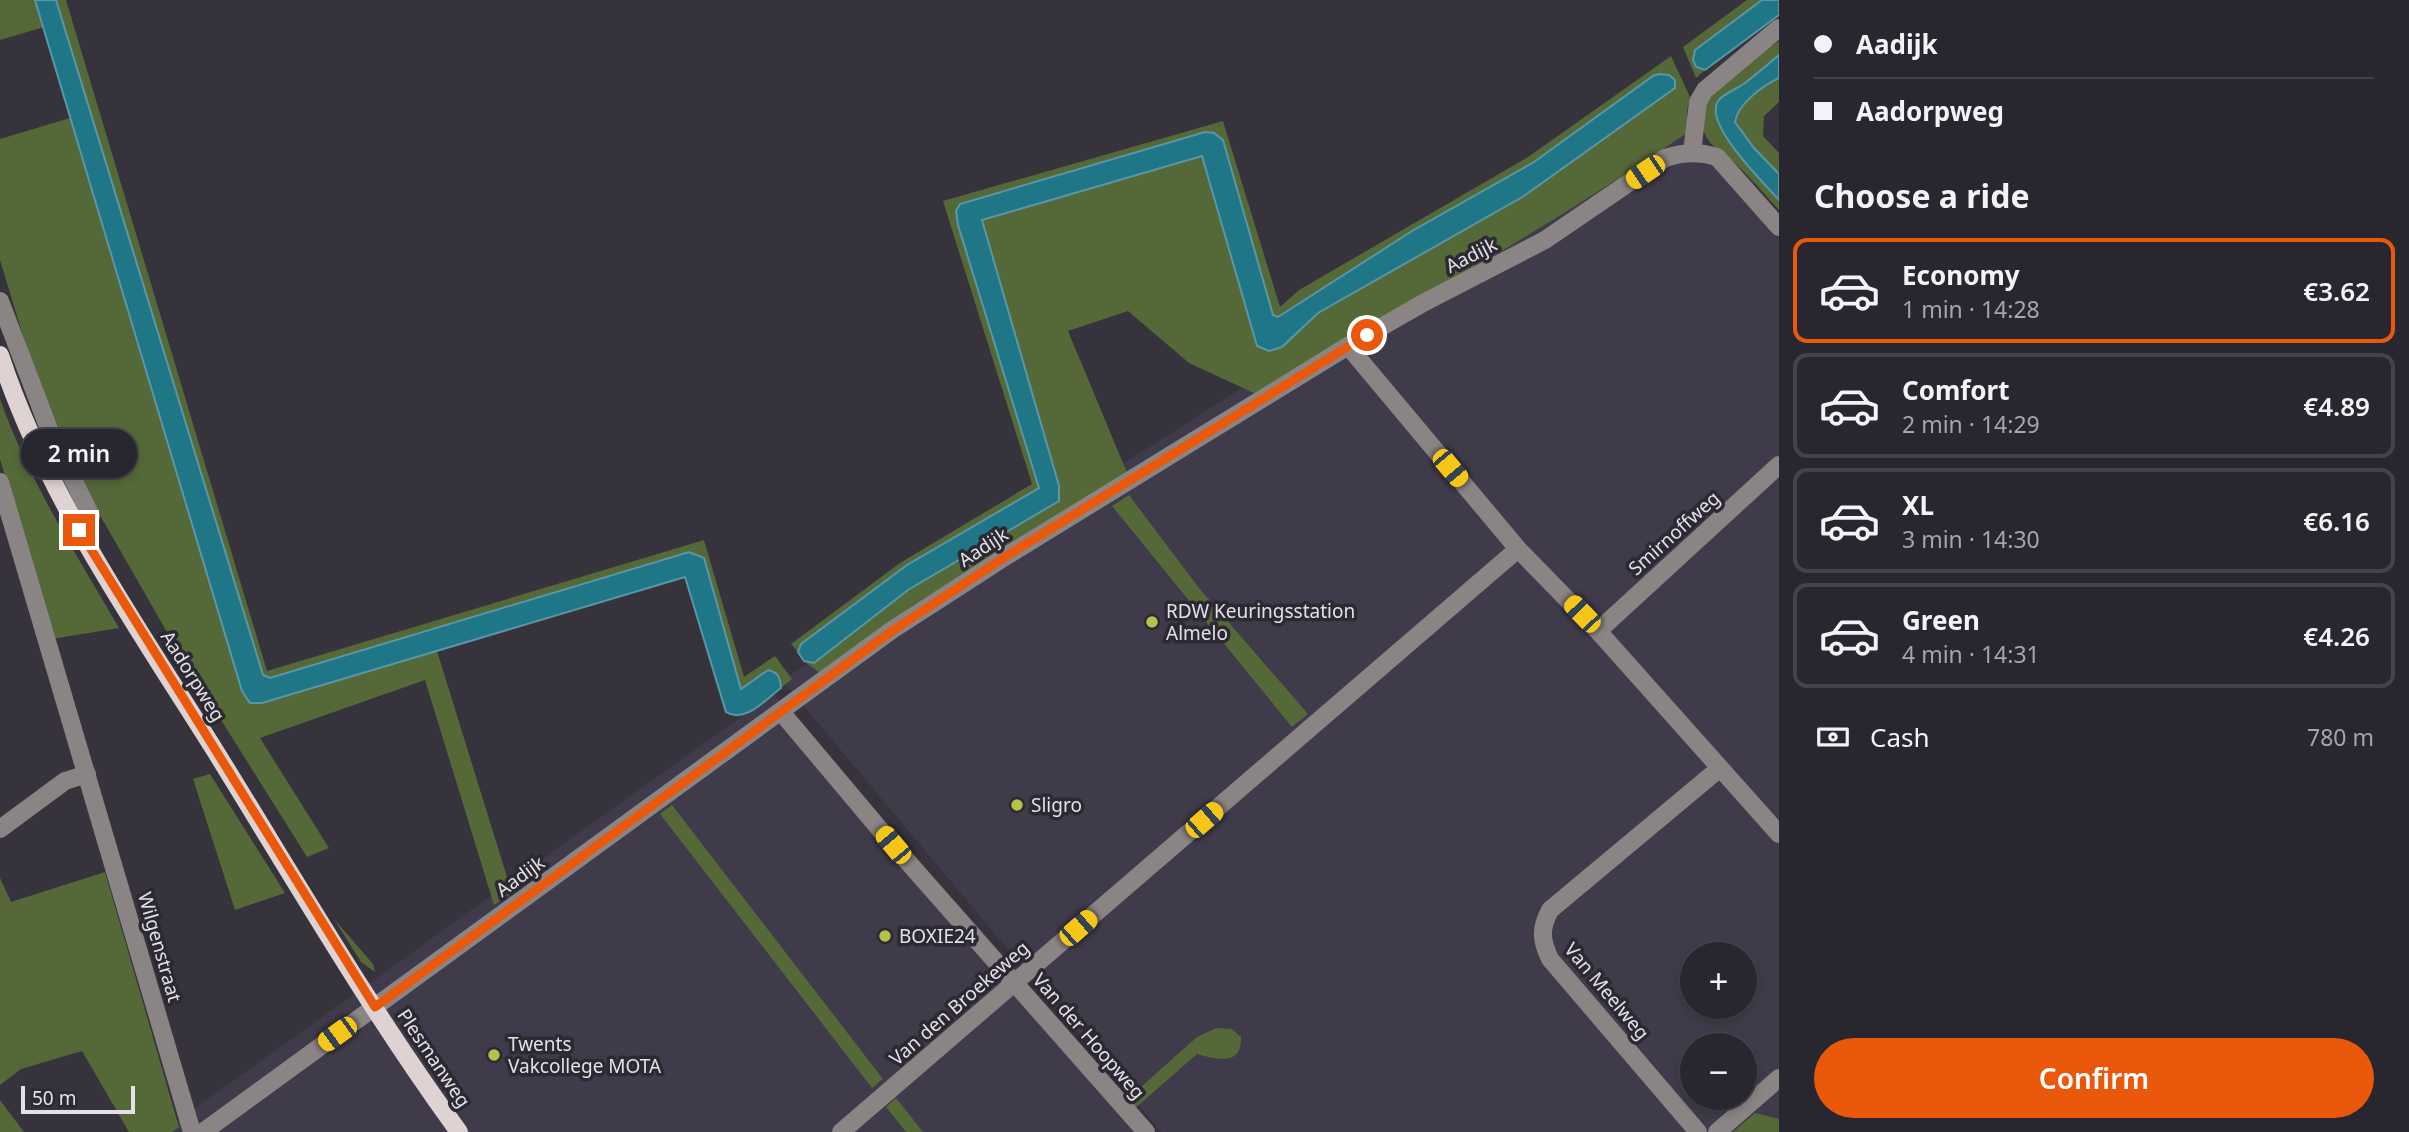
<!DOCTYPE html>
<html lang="en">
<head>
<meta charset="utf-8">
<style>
  :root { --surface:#28262e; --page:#302e36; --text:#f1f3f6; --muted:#a5a5aa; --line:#44434a; --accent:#ea580c }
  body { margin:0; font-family:"Noto Sans",sans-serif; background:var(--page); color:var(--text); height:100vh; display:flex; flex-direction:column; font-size:26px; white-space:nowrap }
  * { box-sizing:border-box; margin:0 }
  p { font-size:23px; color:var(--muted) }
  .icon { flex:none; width:38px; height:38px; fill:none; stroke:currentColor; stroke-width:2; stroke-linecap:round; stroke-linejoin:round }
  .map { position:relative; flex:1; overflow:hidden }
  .details { display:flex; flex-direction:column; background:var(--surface); width:630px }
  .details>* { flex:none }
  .hud { display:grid; align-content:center; height:154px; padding:0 35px; background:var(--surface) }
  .fabs { position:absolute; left:1680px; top:942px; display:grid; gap:14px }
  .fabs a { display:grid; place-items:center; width:77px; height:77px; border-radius:50%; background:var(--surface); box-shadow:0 4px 10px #0003,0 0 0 2px var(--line); font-size:35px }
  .scale { position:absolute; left:21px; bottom:18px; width:114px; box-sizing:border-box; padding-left:7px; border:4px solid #e3e1e7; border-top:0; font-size:19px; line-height:24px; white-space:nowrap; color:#e3e1e7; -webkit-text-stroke:5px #2c2933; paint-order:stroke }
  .end { position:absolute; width:32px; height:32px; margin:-16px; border:9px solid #ea580c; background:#fff; box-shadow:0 0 0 4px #fff }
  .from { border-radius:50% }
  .bubble { position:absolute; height:49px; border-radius:24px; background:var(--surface); box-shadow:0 4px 10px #0003,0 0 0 2px var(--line); font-size:23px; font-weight:600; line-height:49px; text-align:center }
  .car { position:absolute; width:21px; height:42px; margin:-21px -10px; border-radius:9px; box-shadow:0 0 5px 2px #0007; background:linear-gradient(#f5c518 24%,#345 0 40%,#f5c518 0 76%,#345 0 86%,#f5c518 0) }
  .hud b { display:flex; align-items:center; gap:24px; height:66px; font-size:26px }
  .hud b+b { border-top:2px solid var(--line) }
  .hud i { width:18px; height:18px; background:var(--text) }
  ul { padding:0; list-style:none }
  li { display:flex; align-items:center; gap:21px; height:105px; margin:0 14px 10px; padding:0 21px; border:4px solid var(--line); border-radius:14px }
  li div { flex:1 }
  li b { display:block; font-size:26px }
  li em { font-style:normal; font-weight:600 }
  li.selected { border-color:var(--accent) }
  li>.icon { width:63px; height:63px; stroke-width:1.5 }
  h2 { padding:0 35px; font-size:32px; line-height:84px }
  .pay { display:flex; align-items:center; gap:18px; height:77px; padding:0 35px; font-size:26px }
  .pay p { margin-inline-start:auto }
  .button { display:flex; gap:14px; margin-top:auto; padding:14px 35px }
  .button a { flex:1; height:80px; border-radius:42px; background:var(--accent); color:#fff; font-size:28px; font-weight:600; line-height:80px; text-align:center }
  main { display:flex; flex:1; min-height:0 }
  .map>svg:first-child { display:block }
  .built { fill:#3f3b4a; fill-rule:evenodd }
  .green { fill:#556838 }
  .water { fill:#1f7687; stroke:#5a96a4; stroke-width:2 }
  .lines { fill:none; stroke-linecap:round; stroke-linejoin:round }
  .minor { stroke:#8a8484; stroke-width:18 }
  .major { stroke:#dfd2d2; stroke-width:18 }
  .route { stroke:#ea580c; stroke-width:9 }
  .poi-dot { fill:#b3c24b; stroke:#2c2933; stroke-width:2.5 }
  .labels { text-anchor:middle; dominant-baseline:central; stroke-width:7; stroke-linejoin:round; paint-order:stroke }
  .street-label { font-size:19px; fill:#e3e1e7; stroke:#2c2933 }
  .poi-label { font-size:19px; fill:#e3e1e7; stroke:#2c2933; text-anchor:start }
</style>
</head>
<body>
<main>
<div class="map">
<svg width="1779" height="1132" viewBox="0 0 1779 1132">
  <rect width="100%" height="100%" fill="#36333d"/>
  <!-- built -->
  <g class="built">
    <path d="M 1677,112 L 1779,227 L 1779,1132 L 1161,1132 L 782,680 ZM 1692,954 L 1745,954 L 1745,1006 L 1692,1006 ZM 1692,1045 L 1745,1045 L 1745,1097 L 1692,1097 Z"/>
    <polygon points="774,693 811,744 1138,1132 162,1132"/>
  </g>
  <!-- green -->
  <g class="green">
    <polygon points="0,0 35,0 44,27 0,40"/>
    <polygon points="56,0 66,0 267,671 704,540 744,677 775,656 792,679 781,688 780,677 741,690 704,558 269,678 263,675"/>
    <polygon points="1747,0 1762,0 1695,50 1696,67 1705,70 1696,78 1683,47"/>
    <path d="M 1779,41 L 1779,102 L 1764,116 L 1763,136 L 1779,153 L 1779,210 C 1763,193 1748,174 1730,159 C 1724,153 1714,148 1709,141 C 1680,101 1753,60 1779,41 Z"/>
    <path d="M 1671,56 L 1690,97 L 1687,110 L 1687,133 C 1548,228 1401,310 1256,394 L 1189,363 L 1128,311 L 1068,331 L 1128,475 L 912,606 L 821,674 L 804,661 L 814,663 L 908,590 L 1059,501 L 1059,486 L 981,220 L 1202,156 L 1257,346 L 1282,347 L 1318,313 L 1524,196 L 1675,88 L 1675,81 L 1653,76 L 1534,162 L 1412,231 L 1278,317 L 1273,315 L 1205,132 L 960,204 L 958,225 L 1039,488 L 907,565 L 801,644 L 798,652 L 791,644 L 900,563 L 1032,484 L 943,201 L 1223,121 L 1280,307 L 1299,290 L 1528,157 Z"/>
    <polygon points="70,118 143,362 262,703 437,651 512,893 494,905 425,680 260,738 329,848 307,857 179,653 85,489 71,460 27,349 0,260 0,139"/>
    <path d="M 0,399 C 30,483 75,552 119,628 L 52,639 L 0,459 Z"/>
    <polygon points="1129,495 1199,588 1308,714 1292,727 1112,506"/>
    <polygon points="210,774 285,893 235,910 193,779"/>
    <polygon points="672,805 883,1079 872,1088 660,814"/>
    <polygon points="105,872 179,1127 172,1132 129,1132 82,1051 21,1069 0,1085 0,878 11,902"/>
    <polygon points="334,919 373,964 375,972 361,962"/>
    <path d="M 1216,1028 L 1232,1029 L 1241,1037 C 1242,1067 1216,1059 1197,1054 L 1133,1110 L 1125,1101 L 1197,1037 Z"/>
    <polygon points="896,1098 923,1132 906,1132 886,1107"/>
    <polygon points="0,1100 24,1132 0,1132"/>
    <polygon points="1755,1113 1779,1119 1779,1132 1733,1132"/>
  </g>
  <!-- water -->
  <g class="water">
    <path d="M 35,0 L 56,0 L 263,675 L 270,678 L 689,552 L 704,558 L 741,689 L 768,670 C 779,673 780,677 781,688 C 766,699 745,724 726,712 L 685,577 L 262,703 L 250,703 L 242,691 Z"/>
    <polygon points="1762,0 1779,0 1779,15 1705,70 1696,67 1693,60 1695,50"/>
    <path d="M 1779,55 L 1779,78 C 1763,86 1738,103 1735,122 L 1754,148 L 1779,174 L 1779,200 C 1764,183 1703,124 1718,101 C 1724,93 1737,89 1745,83 C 1757,74 1768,64 1779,55 Z"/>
    <polygon points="1659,74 1669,75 1675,80 1675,88 1524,196 1318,313 1282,347 1269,351 1257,346 1202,156 982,220 1059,486 1059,501 908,590 814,663 804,661 798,652 801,644 907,565 1039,488 958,225 956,211 960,204 1205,132 1214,133 1223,140 1273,315 1278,317 1412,231 1534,162 1653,76"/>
  </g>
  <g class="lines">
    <!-- minor -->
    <g class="minor">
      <polyline points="1692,153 1698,102 1705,90 1779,28"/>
      <polyline points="0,301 52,437 91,516"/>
      <polyline points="1348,346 1518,549 1598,631 1779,834"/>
      <polyline points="0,482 192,1132"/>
      <polyline points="1598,631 1779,465"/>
      <polyline points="782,713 893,845 1146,1132"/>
      <polyline points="0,829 65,781 87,774"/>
      <path d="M 203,1132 L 892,630 L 1008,555 L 1348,346 L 1425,302 L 1545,240 L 1665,158 C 1683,152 1699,151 1717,157 L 1779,227"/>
      <polyline points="841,1132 1518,549"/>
      <path d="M 1698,1132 L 1550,959 C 1541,940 1540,929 1550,910 L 1720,768"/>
      <polyline points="1717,1132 1779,1078"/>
    </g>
    <!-- major -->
    <path class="major" d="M 0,355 C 47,498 135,623 214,749 C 294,878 370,1010 459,1132"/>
  </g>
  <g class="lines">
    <!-- route -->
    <polyline class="route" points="79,530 375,1007 892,631 1008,555 1367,335"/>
  </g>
  <!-- markers -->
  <g class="poi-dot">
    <circle cx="1152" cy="622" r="7"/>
    <circle cx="1017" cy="805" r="7"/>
    <circle cx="885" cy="936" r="7"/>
    <circle cx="494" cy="1055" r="7"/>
  </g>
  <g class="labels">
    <!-- street labels -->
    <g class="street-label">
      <text transform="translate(1471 255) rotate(-27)">Aadijk</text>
      <text transform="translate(1674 533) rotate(-42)">Smirnoffweg</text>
      <text transform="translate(983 547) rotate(-33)">Aadijk</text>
      <text transform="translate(193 676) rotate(58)">Aadorpweg</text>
      <text transform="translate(520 876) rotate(-36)">Aadijk</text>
      <text transform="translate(160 947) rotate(74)">Wilgenstraat</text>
      <text transform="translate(1607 991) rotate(50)">Van Meelweg</text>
      <text transform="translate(959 1003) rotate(-41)">Van den Broekeweg</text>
      <text transform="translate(1089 1036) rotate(49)">Van der Hoopweg</text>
      <text transform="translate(434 1058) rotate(56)">Plesmanweg</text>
    </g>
    <!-- poi labels -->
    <g class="poi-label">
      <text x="1166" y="611">RDW Keuringsstation<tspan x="1166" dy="22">Almelo</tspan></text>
      <text x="1031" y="805">Sligro</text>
      <text x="899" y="936">BOXIE24</text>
      <text x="508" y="1044">Twents<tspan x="508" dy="22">Vakcollege MOTA</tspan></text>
    </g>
  </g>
</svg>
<div class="fabs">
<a>+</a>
<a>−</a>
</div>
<div class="scale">50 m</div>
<i class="end from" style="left:1367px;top:335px"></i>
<i class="end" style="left:79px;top:530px"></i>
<div class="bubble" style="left:21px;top:429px;width:116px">2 min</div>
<i class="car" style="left:1645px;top:172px;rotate:236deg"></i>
<i class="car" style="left:1450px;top:468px;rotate:140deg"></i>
<i class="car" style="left:1582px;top:614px;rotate:316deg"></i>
<i class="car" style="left:1204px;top:820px;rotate:49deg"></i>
<i class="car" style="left:893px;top:845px;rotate:320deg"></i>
<i class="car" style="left:1078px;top:928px;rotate:49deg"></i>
<i class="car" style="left:337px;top:1034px;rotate:234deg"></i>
</div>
<section class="details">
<div class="hud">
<b><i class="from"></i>Aadijk</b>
<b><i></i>Aadorpweg</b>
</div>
<h2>Choose a ride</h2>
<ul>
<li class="selected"><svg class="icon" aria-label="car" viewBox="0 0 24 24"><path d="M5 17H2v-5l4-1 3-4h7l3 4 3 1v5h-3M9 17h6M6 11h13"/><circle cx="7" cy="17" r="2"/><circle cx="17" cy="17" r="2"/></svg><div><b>Economy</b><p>1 min · 14:28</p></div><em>€3.62</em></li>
<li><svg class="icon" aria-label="car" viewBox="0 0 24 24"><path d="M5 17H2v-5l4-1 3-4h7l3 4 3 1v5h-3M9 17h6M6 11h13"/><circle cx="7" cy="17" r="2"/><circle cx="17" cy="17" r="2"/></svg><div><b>Comfort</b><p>2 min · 14:29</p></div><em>€4.89</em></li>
<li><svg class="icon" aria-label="car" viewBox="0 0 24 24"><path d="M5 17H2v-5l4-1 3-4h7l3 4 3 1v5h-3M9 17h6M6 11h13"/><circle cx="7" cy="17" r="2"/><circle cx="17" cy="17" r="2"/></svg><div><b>XL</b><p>3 min · 14:30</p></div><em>€6.16</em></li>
<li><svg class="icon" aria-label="car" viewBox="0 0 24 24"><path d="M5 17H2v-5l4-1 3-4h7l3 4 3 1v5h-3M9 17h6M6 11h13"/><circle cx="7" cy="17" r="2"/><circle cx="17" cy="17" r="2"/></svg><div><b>Green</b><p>4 min · 14:31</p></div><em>€4.26</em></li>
</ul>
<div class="pay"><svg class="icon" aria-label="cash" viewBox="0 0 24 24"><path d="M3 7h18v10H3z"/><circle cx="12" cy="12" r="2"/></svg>Cash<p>780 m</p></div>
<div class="button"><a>Confirm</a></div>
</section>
</main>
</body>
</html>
